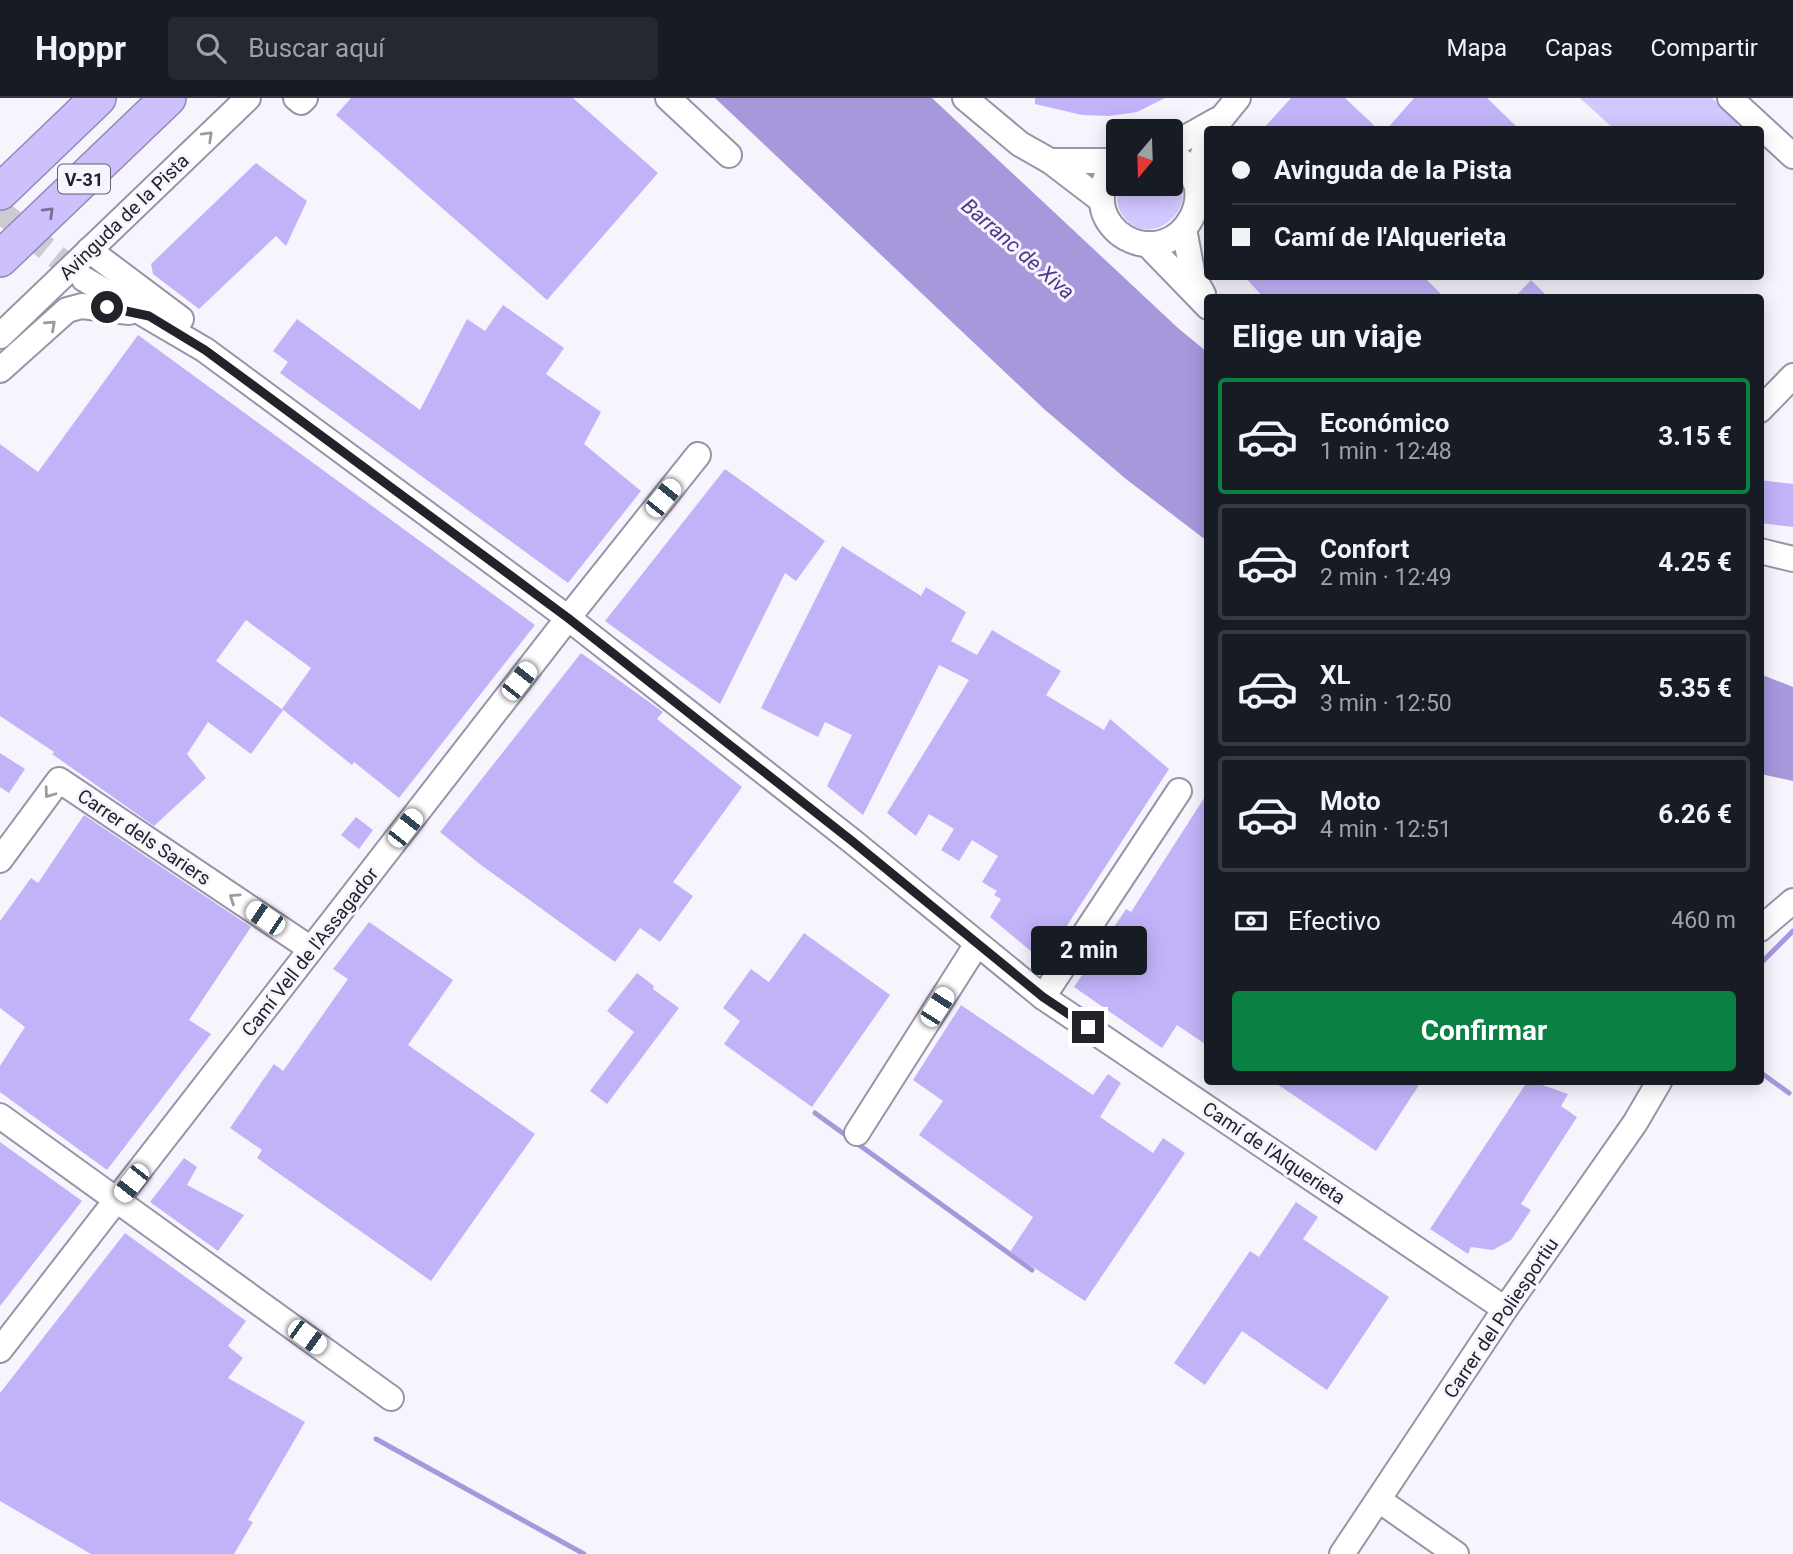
<!DOCTYPE html>
<html lang="es">
<head>
<meta charset="utf-8">
<style>
  :root { --surface:#171b24; --page:#242831; --text:#f1f3f6; --muted:#9ea1a6; --line:#363941; --accent:#0b8043 }
  body { margin:0; font-family:Roboto,sans-serif; background:var(--page); color:var(--text); height:100vh; display:flex; flex-direction:column; font-size:26px; white-space:nowrap }
  * { box-sizing:border-box; margin:0 }
  p { font-size:23px; color:var(--muted) }
  .icon { flex:none; width:38px; height:38px; fill:none; stroke:currentColor; stroke-width:2; stroke-linecap:round; stroke-linejoin:round }
  .map { position:relative; flex:1; overflow:hidden }
  .details { position:absolute; left:1204px; top:196px; width:560px; height:791px; display:flex; flex-direction:column; background:var(--surface); border-radius:7px; box-shadow:0 4px 18px #0003 }
  .details>* { flex:none }
  .banner { position:absolute; left:1204px; top:28px; width:560px; height:154px; border-radius:7px; box-shadow:0 4px 18px #0003; display:grid; align-content:center; height:154px; padding:0 28px; background:var(--surface) }
  .needle { width:46px; rotate:199deg }
  .fabs { position:absolute; left:1106px; top:21px; display:grid; gap:14px }
  .fabs a { display:grid; place-items:center; width:77px; height:77px; border-radius:7px; background:var(--surface); box-shadow:0 4px 18px #0003; font-size:35px }
  .end { position:absolute; width:32px; height:32px; margin:-16px; border:9px solid #23222a; background:#fff; box-shadow:0 0 0 4px #fff }
  .from { border-radius:50% }
  .bubble { position:absolute; height:49px; border-radius:7px; background:var(--surface); box-shadow:0 4px 18px #0003; font-size:23px; font-weight:700; line-height:49px; text-align:center }
  .car { position:absolute; width:21px; height:42px; margin:-21px -10px; border-radius:9px; box-shadow:0 0 5px 2px #0007; background:linear-gradient(#fff 24%,#345 0 40%,#fff 0 76%,#345 0 86%,#fff 0) }
  .banner b { display:flex; align-items:center; gap:24px; height:66px; font-size:26px }
  .banner b+b { border-top:2px solid var(--line) }
  .banner i { width:18px; height:18px; background:var(--text) }
  ul { padding:0; list-style:none }
  li { display:flex; align-items:center; gap:21px; height:116px; margin:0 14px 10px; padding:0 14px; border:4px solid var(--line); border-radius:7px }
  li div { flex:1 }
  li b { display:block; font-size:26px }
  li em { font-style:normal; font-weight:700 }
  li.on { border-color:var(--accent) }
  li>.icon { width:63px; height:63px; stroke-width:1.5 }
  h2 { padding:0 28px; font-size:32px; line-height:84px }
  .pay { display:flex; align-items:center; gap:18px; height:77px; padding:0 28px; font-size:26px }
  .pay p { margin-inline-start:auto }
  .action { display:flex; gap:14px; margin-top:auto; padding:14px 28px }
  .action a { flex:1; height:80px; border-radius:7px; background:var(--accent); color:#fff; font-size:28px; font-weight:700; line-height:80px; text-align:center }
  header { display:flex; align-items:center; gap:42px; box-sizing:border-box; height:98px; padding:0 35px; background:var(--surface); border-bottom:2px solid var(--line) }
  header strong { font-size:33px }
  nav { display:flex; gap:38px; margin-inline-start:auto; font-size:24px }
  .search { width:490px; height:63px; background:var(--page); display:flex; align-items:center; gap:18px; box-sizing:border-box; padding:0 24px; border-radius:7px; color:var(--muted); font-size:26px }
  .map>svg:first-child { display:block }
  .green { fill:#d2c7ff }
  .water { fill:#a798dc }
  .lines { fill:none; stroke-linecap:round; stroke-linejoin:round }
  .stream { stroke:#a798dc; stroke-width:5 }
  .building { fill:#c2b3f9 }
  .minor-tunnel { stroke:#cccbd4; stroke-width:24; stroke-dasharray:24 12; stroke-linecap:butt }
  .minor-casing { stroke:#9894a8; stroke-width:28 }
  .highway-casing { stroke:#9289b3; stroke-width:38 }
  .minor { stroke:#fff; stroke-width:24 }
  .highway { stroke:#cdc0fd; stroke-width:35 }
  .oneway { stroke:#9c9c9f }
  .oneway2 { stroke:#787194 }
  .route { stroke:#23222a; stroke-width:9 }
  .labels { text-anchor:middle; dominant-baseline:central; stroke-width:6; stroke-linejoin:round; paint-order:stroke }
  .shield { fill:#f6f5fe; stroke:#62616a; stroke-width:2 }
  .shield-label { font-size:18px; font-weight:bold; fill:#23222a }
  .street-label { font-size:19px; fill:#23222a; stroke:#f6f5fe }
  .water-label { font-size:21px; font-style:italic; fill:#51398a; stroke:#f6f5fe }
</style>
</head>
<body>
<header>
<strong>Hoppr</strong>
<div class="search"><svg class="icon" aria-label="search" viewBox="0 0 24 24"><circle cx="10" cy="10" r="6"/><path d="M15 15l6 6"/></svg>Buscar aquí</div>
<nav><a>Mapa</a><a>Capas</a><a>Compartir</a></nav>
</header>
<div class="map">
<svg width="1793" height="1456" viewBox="0 0 1793 1456">
  <rect width="100%" height="100%" fill="#f6f5fe"/>
  <!-- green -->
  <g class="green">
    <polygon points="1580,0 1712,0 1738,24 1737,31 1614,31"/>
    <path d="M 1171,73 C 1207,105 1151,156 1123,118 C 1116,108 1116,97 1119,86 L 1171,86 Z"/>
  </g>
  <!-- water -->
  <g class="water">
    <polygon points="715,0 932,0 1178,230 1207,254 1207,443 1126,381 1044,311"/>
    <polygon points="1760,576 1793,589 1793,683 1761,676"/>
  </g>
  <g class="lines">
    <!-- stream -->
    <g class="stream">
      <polyline points="1760,866 1793,833"/>
      <polyline points="1760,974 1789,995"/>
      <polyline points="815,1015 1032,1172"/>
      <polyline points="376,1341 584,1456"/>
    </g>
  </g>
  <!-- building -->
  <g class="building">
    <polygon points="351,0 573,0 658,75 547,202 336,17"/>
    <polygon points="1035,0 1165,0 1137,14 1109,18 1082,17 1035,6"/>
    <polygon points="1291,0 1345,0 1379,32 1262,32"/>
    <polygon points="1414,0 1487,0 1520,32 1386,32"/>
    <polygon points="256,65 307,103 286,148 276,138 199,211 153,176 151,166"/>
    <polygon points="1244,178 1423,178 1445,200 1264,200"/>
    <polygon points="1531,182 1549,200 1514,200"/>
    <polygon points="503,207 564,250 546,276 601,314 584,346 641,393 568,485 280,275 288,264 273,253 297,221 420,312 467,221 485,233"/>
    <polygon points="138,237 535,527 399,700 354,664 352,667 282,611 311,570 246,522 216,563 283,612 251,656 208,624 187,656 206,680 154,728 52,656 54,654 0,618 0,346 38,374"/>
    <polygon points="725,371 825,443 796,483 785,475 720,606 605,523"/>
    <polygon points="1760,382 1793,386 1793,429 1760,425"/>
    <polygon points="842,448 921,498 926,489 966,514 951,543 977,557 992,532 1061,573 1046,597 1104,632 1110,621 1169,671 1051,852 1033,855 990,819 1001,801 994,797 997,793 982,784 998,758 972,742 959,763 941,752 954,731 929,716 916,738 887,715 969,582 939,567 863,717 827,688 852,637 825,624 818,639 761,610"/>
    <polygon points="581,555 663,614 657,621 742,689 673,784 693,798 660,844 640,830 615,864 481,767 440,734"/>
    <polygon points="0,655 25,671 9,695 0,689"/>
    <polygon points="1208,694 1208,948 1177,927 1162,950 1074,889 1126,811 1131,814"/>
    <polygon points="84,717 251,829 189,922 211,936 107,1072 0,994 0,968 25,929 0,910 0,823 31,780 38,785"/>
    <polygon points="356,719 373,732 359,751 341,737"/>
    <polygon points="369,824 453,882 408,947 535,1036 431,1183 257,1060 262,1052 230,1030 274,966 283,973 348,881 333,871"/>
    <polygon points="804,835 890,897 812,1009 724,946 740,923 723,910 751,871 769,884"/>
    <polygon points="637,875 654,888 653,891 679,910 607,1006 590,993 634,934 607,913"/>
    <polygon points="961,907 1093,997 1108,976 1121,985 1100,1019 1153,1055 1163,1040 1185,1055 1085,1203 1010,1154 1033,1119 919,1037 943,1003 913,982"/>
    <polygon points="1274,984 1421,984 1376,1053"/>
    <polygon points="1527,984 1534,984 1568,996 1561,1008 1577,1019 1521,1106 1531,1112 1511,1142 1493,1152 1471,1149 1468,1156 1430,1131"/>
    <polygon points="0,1044 82,1103 0,1208"/>
    <polygon points="184,1060 197,1069 187,1087 244,1117 218,1153 150,1104"/>
    <polygon points="1296,1104 1318,1119 1303,1141 1389,1199 1327,1292 1242,1233 1205,1287 1174,1265 1250,1153 1259,1159"/>
    <polygon points="125,1135 246,1223 228,1248 243,1260 228,1280 305,1324 248,1422 253,1424 234,1456 91,1456 0,1403 0,1295"/>
  </g>
  <g class="lines">
    <!-- minor-tunnel -->
    <polyline class="minor-tunnel" points="0,113 84,181"/>
    <defs>
      <g id="minor">
        <polyline points="296,0 301,4 305,0"/>
        <polyline points="668,0 729,57"/>
        <polyline points="965,0 1020,46 1050,63 1101,102"/>
        <polyline points="1730,0 1793,58"/>
        <polyline points="1212,32 1238,0"/>
        <polyline points="1171,48 1217,22"/>
        <path d="M 1118,62 C 1105,76 1099,92 1103,111 C 1106,123 1115,134 1126,140 C 1183,170 1228,85 1171,56"/>
        <polyline points="1050,63 1117,63"/>
        <polyline points="1195,84 1208,38"/>
        <polyline points="1184,131 1193,178 1203,196"/>
        <polyline points="1147,146 1208,209"/>
        <polyline points="89,152 181,221"/>
        <polyline points="84,181 205,252 568,520 852,743 1043,899 1505,1211"/>
        <polyline points="0,238 248,0"/>
        <polyline points="0,272 67,212 82,208 129,214"/>
        <polyline points="1760,312 1793,278"/>
        <polyline points="1760,453 1793,461"/>
        <polyline points="0,762 59,682 311,851"/>
        <polyline points="1760,831 1793,803"/>
        <polyline points="1043,899 1179,693"/>
        <polyline points="0,1018 391,1300"/>
        <polyline points="857,1035 977,846"/>
        <polyline points="0,1252 568,520 698,357"/>
        <polyline points="1379,1402 1456,1456"/>
        <polyline points="1342,1456 1505,1211 1635,1025 1659,984"/>
      </g>
      <g id="highway">
        <polyline points="0,94 98,0"/>
        <polyline points="0,161 168,0"/>
      </g>
    </defs>
    <!-- minor casing -->
    <use href="#minor" class="minor-casing"/>
    <!-- highway casing -->
    <use href="#highway" class="highway-casing"/>
    <!-- minor -->
    <use href="#minor" class="minor"/>
    <!-- highway -->
    <use href="#highway" class="highway"/>
  </g>
  <!-- one-way arrows -->
  <defs><path id="oneway-chevron" d="M-2-3.5L2.5 0L-2 3.5" fill="none" stroke-width="1.6" stroke-linecap="round" stroke-linejoin="round" transform="scale(1.75)"/></defs>
  <g class="oneway">
    <use href="#oneway-chevron" transform="translate(208 38) rotate(-44)"/>
    <use href="#oneway-chevron" transform="translate(51 227) rotate(-42)"/>
    <use href="#oneway-chevron" transform="translate(49 695) rotate(126)"/>
    <use href="#oneway-chevron" transform="translate(234 800) rotate(-146)"/>
  </g>
  <use class="oneway2" href="#oneway-chevron" transform="translate(49 114) rotate(-44)"/>
  <g class="lines">
    <!-- route -->
    <polyline class="route" points="107,209 149,218 205,252 568,520 852,743 1043,899 1088,929"/>
  </g>
  <g class="labels">
    <!-- shield labels -->
    <rect class="shield" x="58" y="66.5" width="52" height="29" rx="5"/>
    <g class="shield-label">
      <text x="84" y="81">V-31</text>
    </g>
    <!-- street labels -->
    <g class="street-label">
      <text transform="translate(124 119) rotate(-44)">Avinguda de la Pista</text>
      <text transform="translate(144 739) rotate(34)">Carrer dels Sariers</text>
      <text transform="translate(310 854) rotate(-52)">Camí Vell de l'Assagador</text>
      <text transform="translate(1274 1055) rotate(34)">Camí de l'Alquerieta</text>
      <text transform="translate(1501 1220) rotate(-56)">Carrer del Poliesportiu</text>
    </g>
    <!-- water labels -->
    <g class="water-label">
      <text transform="translate(1018 151) rotate(41)">Barranc de Xiva</text>
    </g>
  </g>
</svg>
<div class="fabs">
<a><svg class="needle" viewBox="-14 -14 28 28"><path d="M0-13l5 13h-10z" fill="#e53935"/><path d="M0 13l5-13h-10z" fill="#9ea1a6"/></svg></a>
</div>
<i class="end from" style="left:107px;top:209px"></i>
<i class="end" style="left:1088px;top:929px"></i>
<div class="bubble" style="left:1031px;top:828px;width:116px">2 min</div>
<i class="car" style="left:663px;top:400px;rotate:39deg"></i>
<i class="car" style="left:519px;top:583px;rotate:38deg"></i>
<i class="car" style="left:405px;top:730px;rotate:38deg"></i>
<i class="car" style="left:265px;top:820px;rotate:304deg"></i>
<i class="car" style="left:937px;top:909px;rotate:33deg"></i>
<i class="car" style="left:131px;top:1085px;rotate:218deg"></i>
<i class="car" style="left:307px;top:1239px;rotate:126deg"></i>
<div class="banner">
<b><i class="from"></i>Avinguda de la Pista</b>
<b><i></i>Camí de l'Alquerieta</b>
</div>
<section class="details">
<h2>Elige un viaje</h2>
<ul>
<li class="on"><svg class="icon" aria-label="car" viewBox="0 0 24 24"><path d="M5 17H2v-5l4-1 3-4h7l3 4 3 1v5h-3M9 17h6M6 11h13"/><circle cx="7" cy="17" r="2"/><circle cx="17" cy="17" r="2"/></svg><div><b>Económico</b><p>1 min · 12:48</p></div><em>3.15 €</em></li>
<li><svg class="icon" aria-label="car" viewBox="0 0 24 24"><path d="M5 17H2v-5l4-1 3-4h7l3 4 3 1v5h-3M9 17h6M6 11h13"/><circle cx="7" cy="17" r="2"/><circle cx="17" cy="17" r="2"/></svg><div><b>Confort</b><p>2 min · 12:49</p></div><em>4.25 €</em></li>
<li><svg class="icon" aria-label="car" viewBox="0 0 24 24"><path d="M5 17H2v-5l4-1 3-4h7l3 4 3 1v5h-3M9 17h6M6 11h13"/><circle cx="7" cy="17" r="2"/><circle cx="17" cy="17" r="2"/></svg><div><b>XL</b><p>3 min · 12:50</p></div><em>5.35 €</em></li>
<li><svg class="icon" aria-label="car" viewBox="0 0 24 24"><path d="M5 17H2v-5l4-1 3-4h7l3 4 3 1v5h-3M9 17h6M6 11h13"/><circle cx="7" cy="17" r="2"/><circle cx="17" cy="17" r="2"/></svg><div><b>Moto</b><p>4 min · 12:51</p></div><em>6.26 €</em></li>
</ul>
<div class="pay"><svg class="icon" aria-label="cash" viewBox="0 0 24 24"><path d="M3 7h18v10H3z"/><circle cx="12" cy="12" r="2"/></svg>Efectivo<p>460 m</p></div>
<div class="action"><a>Confirmar</a></div>
</section>
</div>
</body>
</html>
